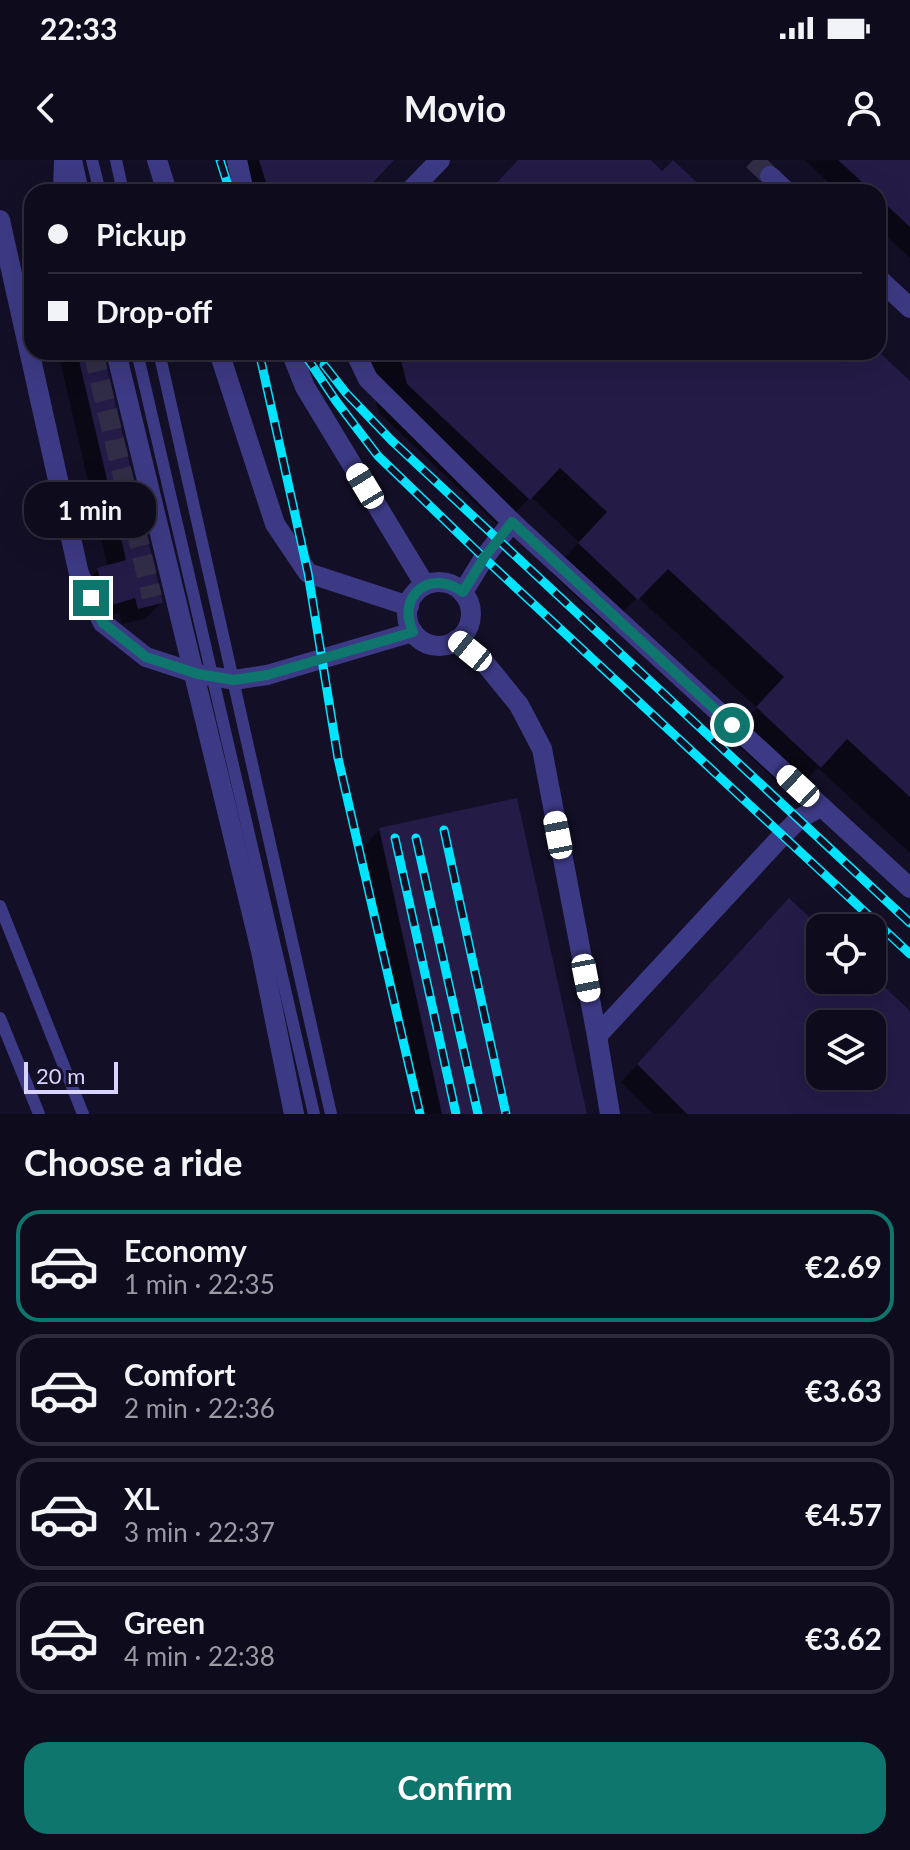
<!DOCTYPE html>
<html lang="en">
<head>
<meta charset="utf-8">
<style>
  :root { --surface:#0e0b1c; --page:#1c1929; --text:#f1f3f6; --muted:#9b9ba3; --line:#2e2b3b; --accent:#0f766e }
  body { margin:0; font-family:Lato,sans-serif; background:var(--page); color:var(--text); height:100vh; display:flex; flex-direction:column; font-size:30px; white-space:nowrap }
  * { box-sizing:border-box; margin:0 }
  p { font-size:26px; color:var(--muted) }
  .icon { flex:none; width:44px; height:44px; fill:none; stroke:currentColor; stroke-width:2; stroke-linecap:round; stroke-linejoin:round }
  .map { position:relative; height:954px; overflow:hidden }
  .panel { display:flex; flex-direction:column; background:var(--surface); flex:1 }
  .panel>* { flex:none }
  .top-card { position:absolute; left:24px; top:24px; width:862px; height:176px; border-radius:24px; box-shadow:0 8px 32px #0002,0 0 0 2px var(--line); display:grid; align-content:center; height:176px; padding:0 24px; background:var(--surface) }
  .buttons { position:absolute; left:806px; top:754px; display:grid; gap:16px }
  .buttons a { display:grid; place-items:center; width:80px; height:80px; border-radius:16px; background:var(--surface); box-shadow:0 8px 32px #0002,0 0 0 2px var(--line); font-size:40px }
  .scale { position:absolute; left:24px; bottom:20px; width:94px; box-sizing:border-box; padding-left:8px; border:4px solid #d9d4ff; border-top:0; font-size:22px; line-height:28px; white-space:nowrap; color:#d9d4ff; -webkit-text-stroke:6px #130f26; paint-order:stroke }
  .end { position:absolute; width:36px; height:36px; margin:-18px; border:10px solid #0f766e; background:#fff; box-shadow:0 0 0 4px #fff }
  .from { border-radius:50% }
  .bubble { position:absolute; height:56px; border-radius:24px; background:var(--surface); box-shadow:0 8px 32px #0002,0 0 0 2px var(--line); font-size:26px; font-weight:700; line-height:56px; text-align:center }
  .car { position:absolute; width:24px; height:48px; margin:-24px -12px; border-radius:10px; box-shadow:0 0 6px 2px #0007; background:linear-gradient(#fff 24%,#345 0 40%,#fff 0 76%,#345 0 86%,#fff 0) }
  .top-card b { display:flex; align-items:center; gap:28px; height:76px; font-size:30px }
  .top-card b+b { border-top:2px solid var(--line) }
  .top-card i { width:20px; height:20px; background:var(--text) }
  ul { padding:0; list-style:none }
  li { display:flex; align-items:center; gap:24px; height:112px; margin:0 16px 12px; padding:0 8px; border:4px solid var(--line); border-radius:24px }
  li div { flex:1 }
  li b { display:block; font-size:30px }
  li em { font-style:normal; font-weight:700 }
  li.current { border-color:var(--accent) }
  li>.icon { width:72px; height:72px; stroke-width:1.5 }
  h2 { padding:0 24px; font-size:36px; line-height:96px }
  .cta { display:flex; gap:16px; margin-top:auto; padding:16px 24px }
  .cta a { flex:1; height:92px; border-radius:24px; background:var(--accent); color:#fff; font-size:32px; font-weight:700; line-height:92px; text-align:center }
  .status { display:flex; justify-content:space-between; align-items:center; height:56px; padding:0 40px; background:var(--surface); direction:ltr }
  .status svg { height:22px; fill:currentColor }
  header { display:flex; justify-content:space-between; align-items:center; height:104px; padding:0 24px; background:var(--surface); font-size:36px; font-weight:700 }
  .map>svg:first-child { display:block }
  .shadow { fill:#0007; fill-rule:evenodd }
  .building { fill:#241b47; fill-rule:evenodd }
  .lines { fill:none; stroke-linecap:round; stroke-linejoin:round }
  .minor-tunnel { stroke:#312d47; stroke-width:20; stroke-dasharray:20 10; stroke-linecap:butt }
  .service { stroke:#3d3a85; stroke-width:12 }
  .minor { stroke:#3d3a85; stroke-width:20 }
  .rail-casing { stroke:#00e5ff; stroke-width:9 }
  .rail { stroke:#130f26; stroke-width:6; stroke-dasharray:18; stroke-linecap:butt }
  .minor-bridge { stroke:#3d3a85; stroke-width:20 }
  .route { stroke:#0f766e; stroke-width:10 }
</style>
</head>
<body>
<div class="status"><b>22:33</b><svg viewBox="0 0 49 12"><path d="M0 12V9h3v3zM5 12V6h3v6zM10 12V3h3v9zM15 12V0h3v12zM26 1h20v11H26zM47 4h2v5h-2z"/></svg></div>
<header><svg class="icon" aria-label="back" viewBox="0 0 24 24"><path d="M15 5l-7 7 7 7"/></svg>Movio<svg class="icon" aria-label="person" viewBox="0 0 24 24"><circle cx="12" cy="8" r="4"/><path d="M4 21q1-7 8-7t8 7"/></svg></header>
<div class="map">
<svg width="910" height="954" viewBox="0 0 910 954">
  <rect width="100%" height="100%" fill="#130f26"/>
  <!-- shadow -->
  <g class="shadow">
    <polygon points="231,0 391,0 361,32 241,32"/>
    <polygon points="805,0 910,0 910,98 878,68 878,32 839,32"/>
    <polygon points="58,192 102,192 161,443 145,459 122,464 119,453 93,461 82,426 98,410 108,407"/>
    <polygon points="363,192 876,192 910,224 910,693 818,608 791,635 729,577 757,548 638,437 608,467 551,413 579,382 531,337 500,367 379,253"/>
    <polygon points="380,670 585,954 422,954 363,687"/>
    <path d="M 772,758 L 820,770 L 820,820 L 872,818 L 910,854 L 910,954 L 653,954 L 621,922 ZM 820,864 L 872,864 L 872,916 L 820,916 Z"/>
  </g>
  <!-- building -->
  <g class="building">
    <polygon points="259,0 394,0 364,32 269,32"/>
    <polygon points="518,0 651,0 662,11 673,0 707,32 488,32"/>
    <polygon points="838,0 910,0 910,67 878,37 878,32 873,32"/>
    <polygon points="77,192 103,192 163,443 138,449 135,438 109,446 106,440 97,408 126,400"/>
    <polygon points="399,192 879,192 910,221 910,637 847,579 821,608 756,547 784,517 668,409 638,440 578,383 607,352 560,308 530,340 407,224"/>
    <polygon points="517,638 587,954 442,954 379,668"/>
    <path d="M 789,738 L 820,767 L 820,820 L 877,820 L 910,851 L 910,954 L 687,954 L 637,904 ZM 820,864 L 872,864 L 872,916 L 820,916 Z"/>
  </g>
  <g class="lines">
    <!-- minor-tunnel -->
    <g class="minor-tunnel">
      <polyline points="753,0 770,16"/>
      <polyline points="93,192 152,437"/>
    </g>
    <!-- service -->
    <g class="service">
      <polyline points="92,0 100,32"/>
      <polyline points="116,0 123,32"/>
      <polyline points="137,192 314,954"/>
      <polyline points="159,192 331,954"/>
      <polyline points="0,746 83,954"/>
      <polyline points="0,858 39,954"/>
    </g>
    <!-- minor -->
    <g class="minor">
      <polyline points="72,0 79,32"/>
      <polyline points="157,0 167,32"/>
      <polyline points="237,0 244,32"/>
      <polyline points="770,16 787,32"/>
      <polyline points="63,32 64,0"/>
      <polyline points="409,32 440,0"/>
      <polyline points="0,60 79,414"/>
      <polyline points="878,118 910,148"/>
      <polyline points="116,192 261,791 294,954"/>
      <polyline points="219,192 275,364 308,413 409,446"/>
      <polyline points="291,192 305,227 425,425"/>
      <polyline points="355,192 368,219 512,362 910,728"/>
      <circle cx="439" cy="454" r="32"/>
      <polyline points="463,432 484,398 512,362"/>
      <polyline points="456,480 484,502 519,545 542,589 597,876 610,954"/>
      <polyline points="267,515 413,472"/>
      <polyline points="597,876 782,676 799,659 820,647"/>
    </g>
    <defs>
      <g id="rail">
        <polyline points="220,0 230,32"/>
        <polyline points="259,192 308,413 338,598 420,954"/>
        <polyline points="303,192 336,241 378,296 484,398 910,794"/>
        <polyline points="324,205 346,233 391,280 910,763"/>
        <polyline points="444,670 506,954"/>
        <polyline points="395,678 456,954"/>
        <polyline points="416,678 478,954"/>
      </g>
    </defs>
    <!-- rail casing -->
    <use href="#rail" class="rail-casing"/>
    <!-- rail -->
    <use href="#rail" class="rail"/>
    <!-- minor-bridge -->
    <polyline class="minor-bridge" points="79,414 103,463 146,497 198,514 234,520 267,515"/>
  </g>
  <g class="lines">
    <!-- route -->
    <path class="route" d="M 91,438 L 103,463 L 146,497 L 198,514 L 234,520 L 267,515 L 413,472 C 396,435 431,408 463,432 L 484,398 L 512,362 L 732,565"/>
  </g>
</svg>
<div class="buttons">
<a><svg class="icon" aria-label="locate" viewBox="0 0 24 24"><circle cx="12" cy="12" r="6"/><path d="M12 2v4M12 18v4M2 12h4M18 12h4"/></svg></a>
<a><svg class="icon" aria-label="layers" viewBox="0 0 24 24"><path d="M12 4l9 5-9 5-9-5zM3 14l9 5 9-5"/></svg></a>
</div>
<div class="scale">20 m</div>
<i class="end from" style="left:732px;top:565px"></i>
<i class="end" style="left:91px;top:438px"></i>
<div class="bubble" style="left:24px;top:322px;width:132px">1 min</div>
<i class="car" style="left:365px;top:326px;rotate:329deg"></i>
<i class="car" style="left:470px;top:491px;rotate:309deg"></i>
<i class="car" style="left:798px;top:626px;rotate:313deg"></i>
<i class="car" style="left:558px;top:675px;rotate:349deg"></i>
<i class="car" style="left:586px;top:818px;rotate:169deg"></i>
<div class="top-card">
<b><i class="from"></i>Pickup</b>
<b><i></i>Drop-off</b>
</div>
</div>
<section class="panel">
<h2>Choose a ride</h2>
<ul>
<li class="current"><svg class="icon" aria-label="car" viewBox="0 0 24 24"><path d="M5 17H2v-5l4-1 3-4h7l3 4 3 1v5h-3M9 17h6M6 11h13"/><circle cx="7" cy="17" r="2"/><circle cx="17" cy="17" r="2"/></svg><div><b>Economy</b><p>1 min · 22:35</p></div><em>€2.69</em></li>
<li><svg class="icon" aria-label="car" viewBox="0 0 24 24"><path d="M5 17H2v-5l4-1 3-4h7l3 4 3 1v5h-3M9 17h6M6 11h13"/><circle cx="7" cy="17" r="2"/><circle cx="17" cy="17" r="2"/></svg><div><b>Comfort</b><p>2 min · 22:36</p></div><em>€3.63</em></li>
<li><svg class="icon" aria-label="car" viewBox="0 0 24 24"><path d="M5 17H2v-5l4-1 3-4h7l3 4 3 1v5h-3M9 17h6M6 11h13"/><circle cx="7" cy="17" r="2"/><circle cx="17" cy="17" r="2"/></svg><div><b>XL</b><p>3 min · 22:37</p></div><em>€4.57</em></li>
<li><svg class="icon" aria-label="car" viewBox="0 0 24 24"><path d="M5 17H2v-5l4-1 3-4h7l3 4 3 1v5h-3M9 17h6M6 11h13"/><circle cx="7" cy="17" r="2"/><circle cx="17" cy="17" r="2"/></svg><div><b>Green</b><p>4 min · 22:38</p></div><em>€3.62</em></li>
</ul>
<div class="cta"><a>Confirm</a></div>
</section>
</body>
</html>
